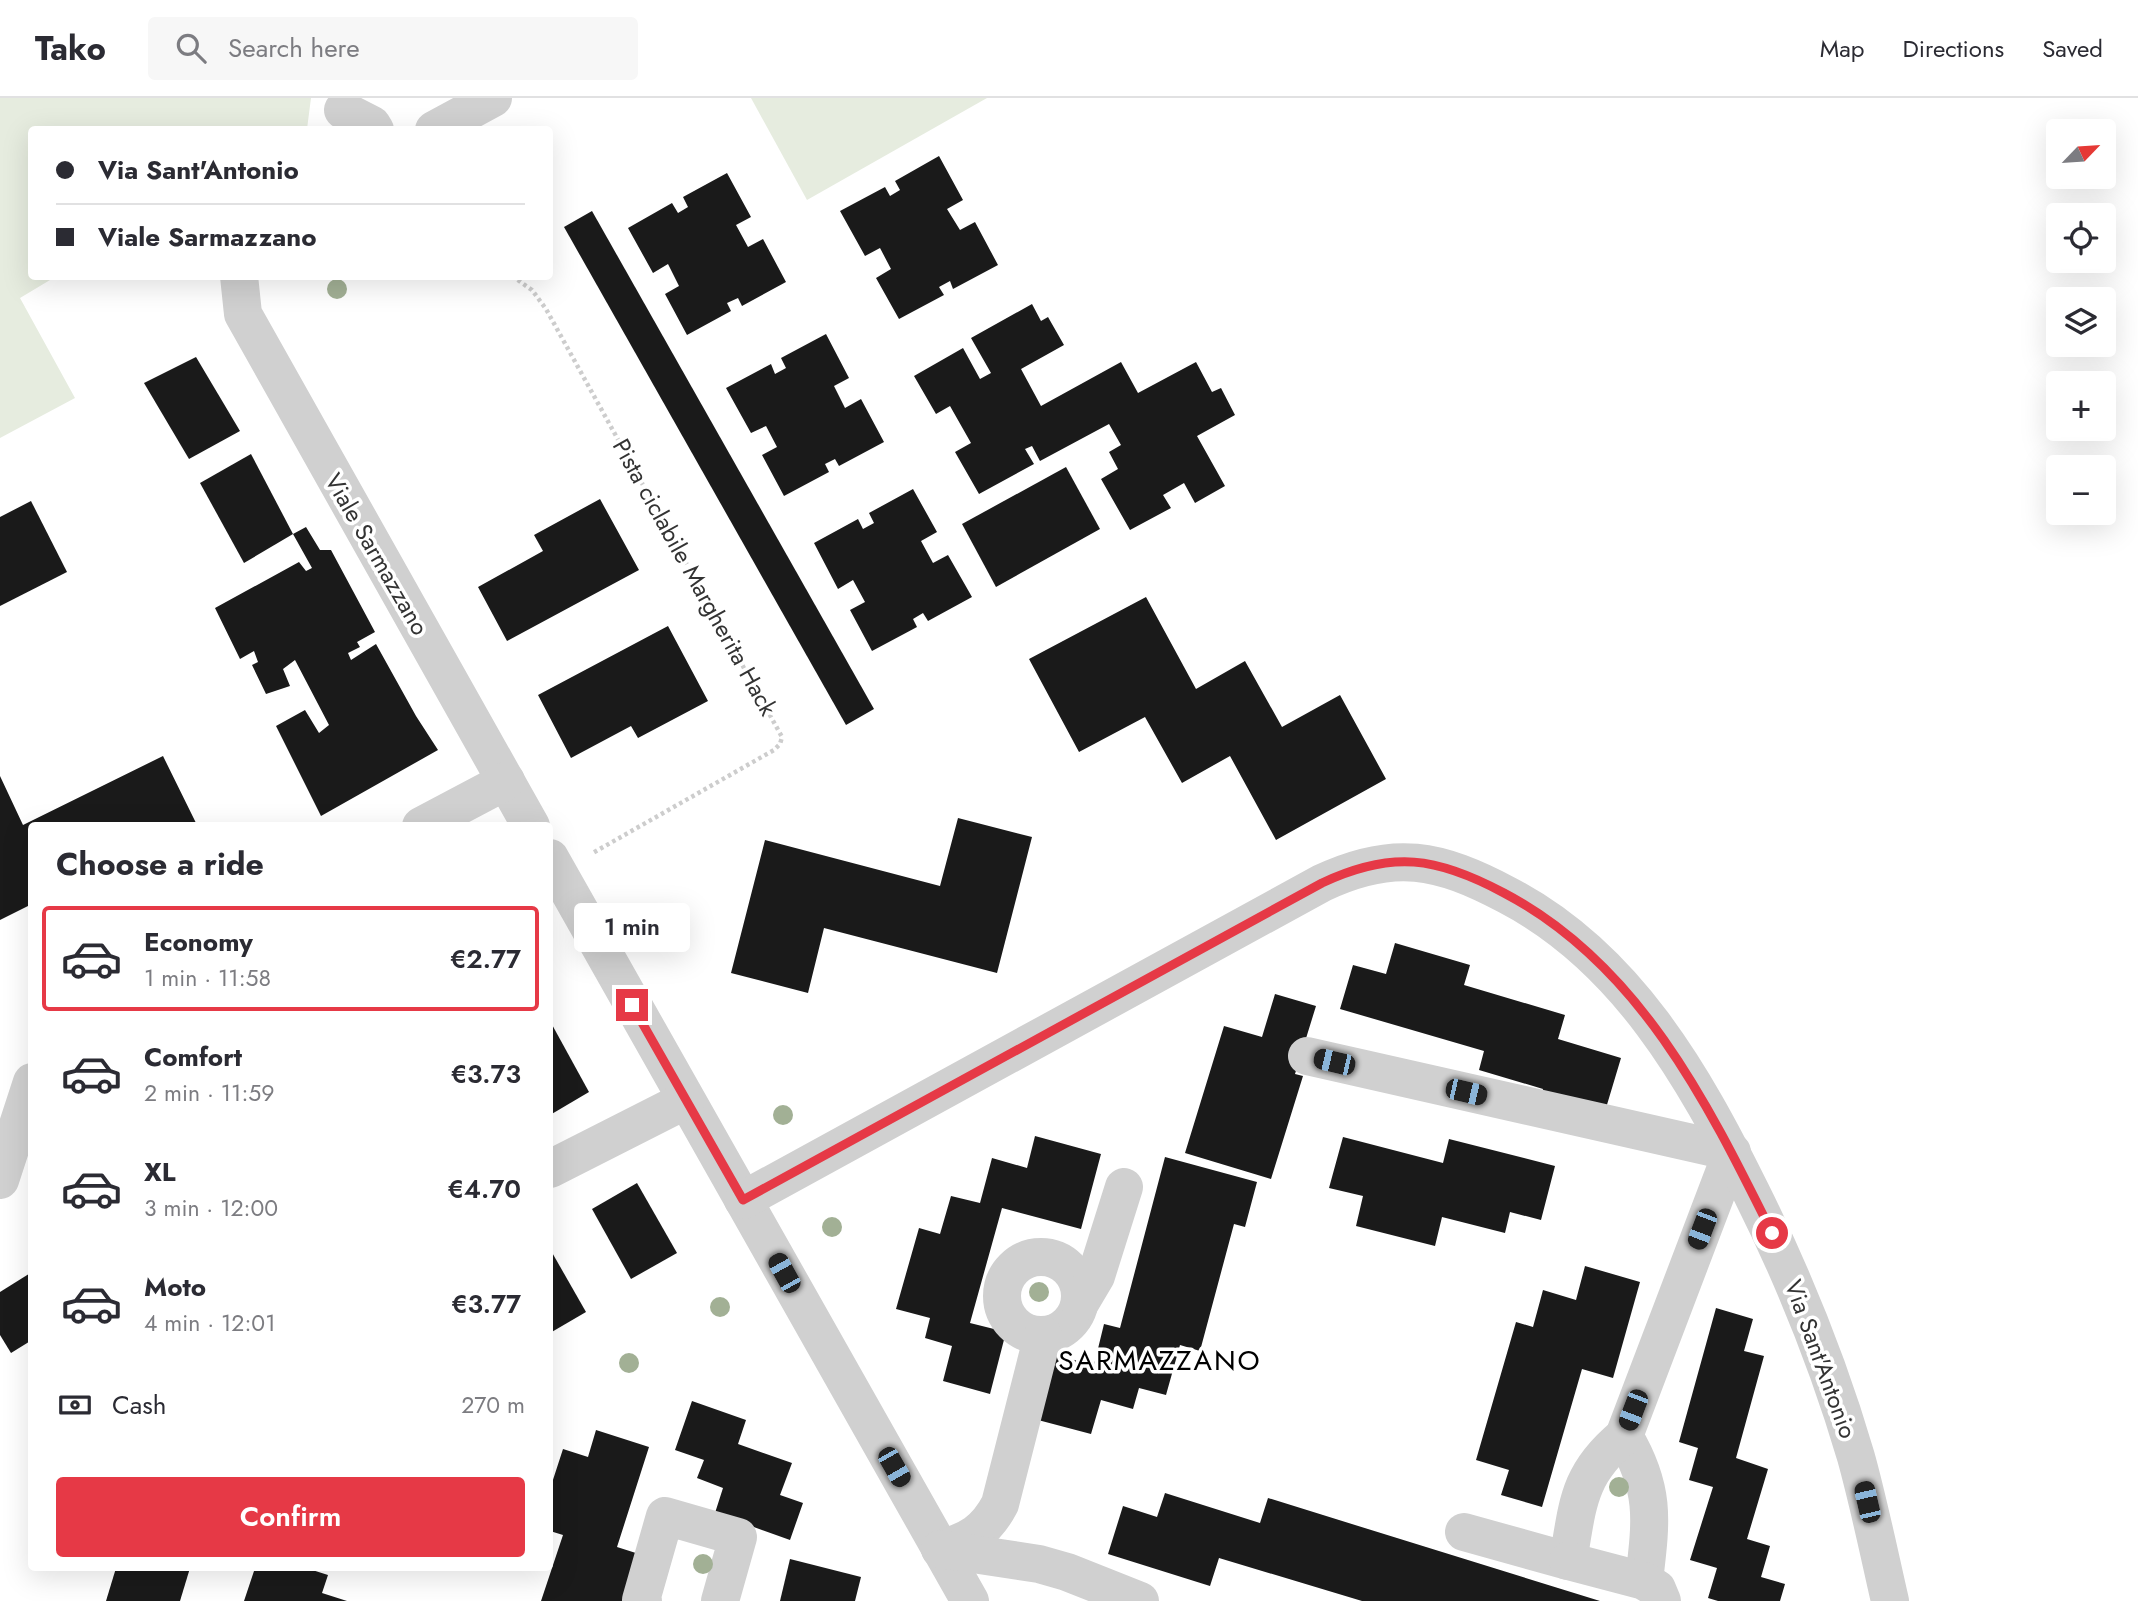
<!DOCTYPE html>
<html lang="en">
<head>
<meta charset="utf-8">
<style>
  :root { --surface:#fff; --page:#f7f7f7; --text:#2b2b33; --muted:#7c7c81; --line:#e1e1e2; --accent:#e63946 }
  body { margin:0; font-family:Jost,sans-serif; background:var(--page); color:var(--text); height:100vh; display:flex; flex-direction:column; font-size:26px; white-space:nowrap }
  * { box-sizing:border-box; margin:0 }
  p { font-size:23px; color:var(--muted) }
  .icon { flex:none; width:38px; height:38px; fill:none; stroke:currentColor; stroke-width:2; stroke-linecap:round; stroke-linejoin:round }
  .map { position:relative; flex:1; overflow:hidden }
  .sheet { position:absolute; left:28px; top:724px; width:525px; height:749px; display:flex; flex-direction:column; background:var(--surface); border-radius:7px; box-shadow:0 7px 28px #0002 }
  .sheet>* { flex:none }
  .top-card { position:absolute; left:28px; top:28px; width:525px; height:154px; border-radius:7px; box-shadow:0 7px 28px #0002; display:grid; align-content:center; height:154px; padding:0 28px; background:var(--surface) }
  .needle { width:46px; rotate:65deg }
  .tools { position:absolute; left:2046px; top:21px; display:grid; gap:14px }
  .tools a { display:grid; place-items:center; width:70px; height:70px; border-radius:7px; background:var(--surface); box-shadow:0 7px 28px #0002; font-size:35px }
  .end { position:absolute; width:32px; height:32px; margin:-16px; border:9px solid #e63946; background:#fff; box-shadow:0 0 0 4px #fff }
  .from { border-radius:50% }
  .bubble { position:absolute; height:49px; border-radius:7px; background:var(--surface); box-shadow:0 7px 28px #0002; font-size:23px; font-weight:600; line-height:49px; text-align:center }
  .car { position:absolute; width:21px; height:42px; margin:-21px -10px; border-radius:9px; box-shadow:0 0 5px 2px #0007; background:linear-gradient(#222 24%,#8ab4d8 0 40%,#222 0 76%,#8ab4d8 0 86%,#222 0) }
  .top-card b { display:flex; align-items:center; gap:24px; height:66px; font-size:26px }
  .top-card b+b { border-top:2px solid var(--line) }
  .top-card i { width:18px; height:18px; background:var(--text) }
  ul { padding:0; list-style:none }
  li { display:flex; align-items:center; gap:21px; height:105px; margin:0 14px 10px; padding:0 14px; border:4px solid transparent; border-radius:7px }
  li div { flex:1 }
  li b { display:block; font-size:26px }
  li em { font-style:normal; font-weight:600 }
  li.active { border-color:var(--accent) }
  li>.icon { width:63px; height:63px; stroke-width:1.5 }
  h2 { padding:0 28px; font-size:32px; line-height:84px }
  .pay { display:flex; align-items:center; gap:18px; height:77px; padding:0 28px; font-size:26px }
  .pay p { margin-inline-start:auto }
  .action { display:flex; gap:14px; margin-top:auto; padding:14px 28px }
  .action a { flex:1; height:80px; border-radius:7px; background:var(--accent); color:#fff; font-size:28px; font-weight:600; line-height:80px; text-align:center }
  header { display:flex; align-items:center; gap:42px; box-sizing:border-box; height:98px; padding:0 35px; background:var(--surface); border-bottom:2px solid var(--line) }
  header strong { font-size:33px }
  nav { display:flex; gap:38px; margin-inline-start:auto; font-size:24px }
  .search { width:490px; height:63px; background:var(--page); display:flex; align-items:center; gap:18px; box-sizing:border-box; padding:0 24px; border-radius:7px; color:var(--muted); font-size:26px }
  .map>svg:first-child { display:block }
  .green { fill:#e6ecdf }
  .building { fill:#1a1a1a }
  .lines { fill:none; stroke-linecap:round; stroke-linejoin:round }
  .path { stroke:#cdcdcd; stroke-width:4.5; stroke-dasharray:3.5 3.5; stroke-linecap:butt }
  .minor { stroke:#d0d0d0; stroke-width:38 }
  .tree { fill:#a2b095 }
  .route { stroke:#e63946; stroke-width:9 }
  .labels { text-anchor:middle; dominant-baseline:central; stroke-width:7; stroke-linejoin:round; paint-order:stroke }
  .street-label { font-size:24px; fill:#333; stroke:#fff }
  .quarter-label { font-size:28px; letter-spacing:2px; fill:#000; stroke:#fff }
</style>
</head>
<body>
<header>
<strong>Tako</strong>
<div class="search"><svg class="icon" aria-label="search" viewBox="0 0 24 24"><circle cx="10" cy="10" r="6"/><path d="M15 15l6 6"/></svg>Search here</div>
<nav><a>Map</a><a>Directions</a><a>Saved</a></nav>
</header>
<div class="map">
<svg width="2138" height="1503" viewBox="0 0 2138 1503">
  <rect width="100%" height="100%" fill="#fff"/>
  <!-- green -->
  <g class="green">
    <polygon points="0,0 311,0 307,31 32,32 32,178 55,179 20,200 75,300 0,340"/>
    <polygon points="751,0 987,0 807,102"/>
  </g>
  <!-- building -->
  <g class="building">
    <polygon points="939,58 963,102 947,111 960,132 975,124 998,167 953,191 950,183 939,189 944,197 899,221 876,180 891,171 880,150 865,158 840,113 885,89 890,98 900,92 895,83"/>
    <polygon points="727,75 751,119 736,127 748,149 763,141 786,184 742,208 738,200 727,205 731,213 687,237 665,196 679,188 668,166 653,175 628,130 672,105 678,115 688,109 683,99"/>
    <polygon points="592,113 874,611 846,627 564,129"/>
    <polygon points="1032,206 1041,223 1048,219 1064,247 1021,271 1041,308 1121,264 1138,295 1196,264 1212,294 1221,290 1235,317 1197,338 1225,388 1195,405 1184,385 1163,397 1171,410 1130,432 1101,381 1118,371 1109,354 1121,347 1109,326 1040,363 1032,348 1025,351 1034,366 979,396 955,354 971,345 950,308 936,316 914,278 963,250 980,281 991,275 971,240"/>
    <polygon points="826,236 849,280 834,288 845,310 861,301 884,344 839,368 835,361 825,366 829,374 784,398 762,357 777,349 766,328 751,335 726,290 771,266 775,276 786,270 781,260"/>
    <polygon points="196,259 240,333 189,361 144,285"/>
    <polygon points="251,356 293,436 244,465 200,385"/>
    <polygon points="1066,369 1100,431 996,489 962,426"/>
    <polygon points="913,391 937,434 921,443 933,465 948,457 972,499 928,523 923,515 913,521 917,529 872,553 850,512 865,504 853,482 838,491 814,445 858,421 863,431 874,425 869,415"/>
    <polygon points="600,401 639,472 507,543 478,489 543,453 534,437"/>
    <polygon points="31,403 67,474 0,508 0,419"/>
    <polygon points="306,429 320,452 331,452 375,534 357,544 360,549 348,555 351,562 376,546 416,618 438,652 321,718 276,628 305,612 319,635 329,627 295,562 283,571 290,588 266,596 252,567 258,564 254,553 240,561 215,510 299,464 306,473 312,470 293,436"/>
    <polygon points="1146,499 1196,591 1245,563 1282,629 1340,597 1386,681 1276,742 1230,658 1182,685 1145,619 1079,654 1029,561"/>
    <polygon points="668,528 708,603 638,640 631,628 571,660 538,597"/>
    <polygon points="163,658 196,725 191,728 32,728 32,806 0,822 0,678 23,727"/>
    <polygon points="958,720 1032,739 997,875 824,830 808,895 731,875 765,742 940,788"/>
    <polygon points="1395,845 1470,867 1464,887 1565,917 1558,941 1621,960 1603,1020 1540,1002 1543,991 1479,972 1484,953 1340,911 1353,867 1386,876"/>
    <polygon points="1275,896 1316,908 1295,976 1303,978 1271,1081 1185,1055 1224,928 1262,939"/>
    <polygon points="550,923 589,994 550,1017"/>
    <polygon points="1035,1038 1101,1056 1081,1131 1002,1110 970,1225 1006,1234 990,1296 943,1283 952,1248 925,1240 930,1220 896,1211 919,1130 940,1136 951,1098 980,1105 992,1060 1027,1070"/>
    <polygon points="1343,1039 1443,1065 1449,1041 1555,1068 1541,1122 1510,1114 1505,1135 1442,1119 1435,1148 1356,1128 1363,1098 1329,1090"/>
    <polygon points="1165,1059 1257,1084 1245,1129 1234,1126 1200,1253 1180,1247 1166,1297 1139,1290 1133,1311 1101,1302 1091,1336 1038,1322 1055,1257 1094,1267 1104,1226 1120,1230"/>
    <polygon points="637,1085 677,1155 631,1181 592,1111"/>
    <polygon points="550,1151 586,1214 550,1235"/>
    <polygon points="1585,1168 1640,1184 1613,1280 1582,1271 1542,1409 1501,1397 1509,1372 1476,1362 1516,1224 1533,1229 1543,1192 1576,1202"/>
    <polygon points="32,1174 32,1242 11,1255 0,1237 0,1194"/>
    <polygon points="1716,1210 1753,1221 1744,1253 1764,1258 1736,1360 1768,1371 1747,1441 1770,1448 1761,1479 1785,1486 1780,1503 1718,1503 1708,1500 1717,1470 1690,1462 1713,1389 1689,1382 1698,1350 1679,1344"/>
    <polygon points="692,1303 746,1322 738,1346 792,1365 780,1397 803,1405 790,1442 715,1415 723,1390 697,1380 704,1362 675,1352"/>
    <polygon points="596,1332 649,1349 617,1449 639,1456 624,1503 541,1503 563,1437 550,1433 550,1391 563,1351 588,1359"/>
    <polygon points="1165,1395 1260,1425 1268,1400 1600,1503 1362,1503 1219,1460 1210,1488 1108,1456 1123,1408 1157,1419"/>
    <polygon points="790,1461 861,1479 855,1503 780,1503"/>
    <polygon points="116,1470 190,1470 180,1503 106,1503"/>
    <polygon points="255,1470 306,1470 328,1477 322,1495 347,1503 244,1503"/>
  </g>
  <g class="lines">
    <!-- path -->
    <polyline class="path" points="512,178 532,192 546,211 782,639 780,646 774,652 591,756"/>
    <!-- minor -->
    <g class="minor">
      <polyline points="343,12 372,27 375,32"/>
      <polyline points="434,32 493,0"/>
      <polyline points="239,178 243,216 531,728"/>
      <polyline points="421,728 506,683"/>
      <polyline points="550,760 970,1503"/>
      <path d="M 1307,958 L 1732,1054 L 1624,1338 C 1656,1392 1651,1423 1644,1483"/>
      <polyline points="550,1071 686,1002"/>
      <polyline points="0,1082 32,984"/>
      <path d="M 743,1102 L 1322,785 C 1394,751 1439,761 1507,797 C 1626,859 1694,978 1751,1094 C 1794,1180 1829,1267 1856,1359 C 1869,1406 1879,1455 1890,1503"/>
      <circle cx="1041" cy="1198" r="39"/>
      <polyline points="1080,1205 1096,1178 1124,1089"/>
      <path d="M 1464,1434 L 1568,1463 C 1578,1407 1577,1377 1624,1338"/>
      <path d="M 940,1451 C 969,1443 986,1433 1000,1406 L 1043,1237"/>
      <polyline points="940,1451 1039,1466 1067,1474 1140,1503"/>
      <polyline points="1568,1463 1644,1483 1657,1491 1662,1503"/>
      <polyline points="643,1503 641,1502 665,1418 738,1439 720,1503"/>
    </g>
  </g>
  <!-- trees -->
  <g class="tree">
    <circle cx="337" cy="191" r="10"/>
    <circle cx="783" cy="1017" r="10"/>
    <circle cx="832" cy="1129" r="10"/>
    <circle cx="1039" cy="1194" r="10"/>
    <circle cx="720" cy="1209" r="10"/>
    <circle cx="629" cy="1265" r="10"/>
    <circle cx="1619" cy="1389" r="10"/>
    <circle cx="703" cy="1466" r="10"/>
  </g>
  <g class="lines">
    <!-- route -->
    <path class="route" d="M 632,907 L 743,1102 L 1322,785 C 1392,752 1437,759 1504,795 C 1639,866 1707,1004 1772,1135"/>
  </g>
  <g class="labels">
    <!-- street labels -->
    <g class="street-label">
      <text transform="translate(377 456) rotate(60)">Viale Sarmazzano</text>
      <text transform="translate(695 479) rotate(61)">Pista ciclabile Margherita Hack</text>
      <text transform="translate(1821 1261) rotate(70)">Via Sant'Antonio</text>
    </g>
    <!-- quarter labels -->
    <g class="quarter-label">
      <text x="1160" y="1262">SARMAZZANO</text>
    </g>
  </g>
</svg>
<div class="tools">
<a><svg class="needle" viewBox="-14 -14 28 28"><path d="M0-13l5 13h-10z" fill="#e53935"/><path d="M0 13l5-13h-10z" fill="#7c7c81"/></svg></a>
<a><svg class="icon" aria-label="locate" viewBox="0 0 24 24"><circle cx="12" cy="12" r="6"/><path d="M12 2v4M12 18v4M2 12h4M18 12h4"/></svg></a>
<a><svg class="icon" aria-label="layers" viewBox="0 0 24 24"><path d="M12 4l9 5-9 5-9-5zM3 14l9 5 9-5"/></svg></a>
<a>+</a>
<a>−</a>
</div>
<i class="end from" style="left:1772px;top:1135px"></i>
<i class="end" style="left:632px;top:907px"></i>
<div class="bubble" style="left:574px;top:805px;width:116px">1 min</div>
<i class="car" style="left:1334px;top:964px;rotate:283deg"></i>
<i class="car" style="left:1466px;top:994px;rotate:103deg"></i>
<i class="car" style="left:1702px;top:1131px;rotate:201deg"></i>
<i class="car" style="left:784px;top:1175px;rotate:331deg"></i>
<i class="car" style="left:1633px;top:1312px;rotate:201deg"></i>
<i class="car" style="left:894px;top:1369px;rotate:150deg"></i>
<i class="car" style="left:1867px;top:1404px;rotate:347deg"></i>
<div class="top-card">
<b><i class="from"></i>Via Sant'Antonio</b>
<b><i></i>Viale Sarmazzano</b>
</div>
<section class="sheet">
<h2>Choose a ride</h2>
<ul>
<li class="active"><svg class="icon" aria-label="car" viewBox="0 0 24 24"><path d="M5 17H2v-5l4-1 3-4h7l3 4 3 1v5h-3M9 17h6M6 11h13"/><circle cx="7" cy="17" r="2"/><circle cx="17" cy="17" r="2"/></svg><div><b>Economy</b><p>1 min · 11:58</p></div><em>€2.77</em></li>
<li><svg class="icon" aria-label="car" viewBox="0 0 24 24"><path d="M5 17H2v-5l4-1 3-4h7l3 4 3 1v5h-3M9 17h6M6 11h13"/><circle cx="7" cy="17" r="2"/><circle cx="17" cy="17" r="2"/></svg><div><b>Comfort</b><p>2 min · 11:59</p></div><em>€3.73</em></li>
<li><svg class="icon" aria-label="car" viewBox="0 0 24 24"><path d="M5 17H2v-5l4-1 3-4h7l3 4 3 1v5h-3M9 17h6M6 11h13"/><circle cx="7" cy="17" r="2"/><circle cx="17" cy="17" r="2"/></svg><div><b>XL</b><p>3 min · 12:00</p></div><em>€4.70</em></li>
<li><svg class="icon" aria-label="car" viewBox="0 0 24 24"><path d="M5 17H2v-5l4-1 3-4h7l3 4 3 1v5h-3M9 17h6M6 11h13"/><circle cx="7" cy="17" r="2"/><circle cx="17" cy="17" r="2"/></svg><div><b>Moto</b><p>4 min · 12:01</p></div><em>€3.77</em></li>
</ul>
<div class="pay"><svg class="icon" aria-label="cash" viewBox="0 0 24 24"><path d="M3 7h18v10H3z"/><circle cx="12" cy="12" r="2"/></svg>Cash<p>270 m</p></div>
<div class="action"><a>Confirm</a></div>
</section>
</div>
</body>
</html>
